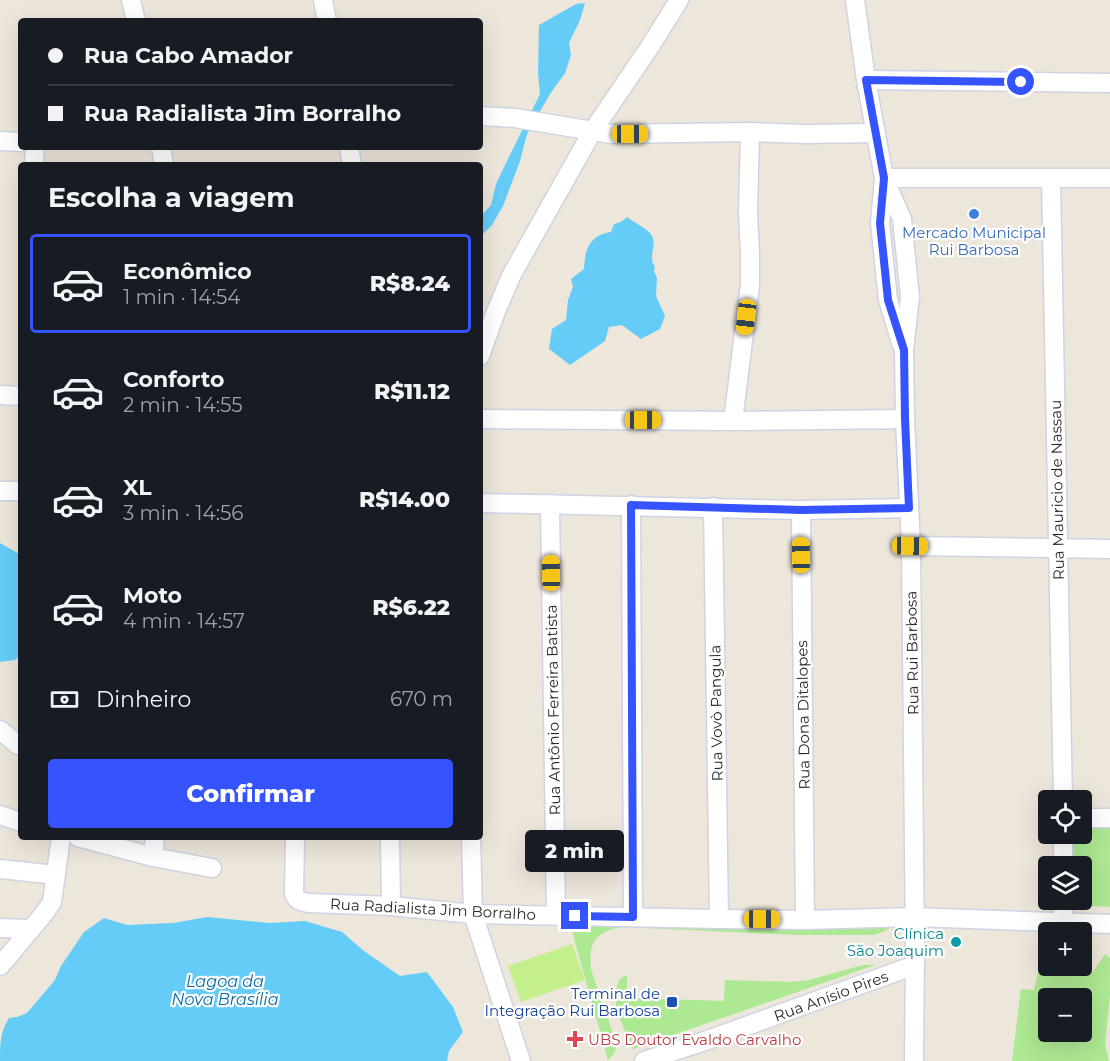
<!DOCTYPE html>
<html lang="pt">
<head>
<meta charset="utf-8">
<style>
  :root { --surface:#171b24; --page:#242831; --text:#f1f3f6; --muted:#9ea1a6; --line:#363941; --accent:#3554ff }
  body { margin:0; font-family:Montserrat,sans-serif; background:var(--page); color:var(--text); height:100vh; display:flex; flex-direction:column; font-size:22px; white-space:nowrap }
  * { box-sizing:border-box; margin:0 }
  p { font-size:20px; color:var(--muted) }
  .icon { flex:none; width:33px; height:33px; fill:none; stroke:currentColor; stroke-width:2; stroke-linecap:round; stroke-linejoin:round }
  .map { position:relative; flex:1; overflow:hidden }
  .side { position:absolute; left:18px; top:162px; width:465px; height:678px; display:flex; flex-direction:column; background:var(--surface); border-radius:6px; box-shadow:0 6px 24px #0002 }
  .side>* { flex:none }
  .guide { position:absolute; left:18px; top:18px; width:465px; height:132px; border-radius:6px; box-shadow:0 6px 24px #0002; display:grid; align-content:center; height:132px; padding:0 30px; background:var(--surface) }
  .tools { position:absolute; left:1038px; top:790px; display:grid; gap:12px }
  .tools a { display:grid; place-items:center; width:54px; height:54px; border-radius:6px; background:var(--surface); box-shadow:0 6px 24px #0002; font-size:30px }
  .end { position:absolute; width:27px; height:27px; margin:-14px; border:8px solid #3554ff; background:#fff; box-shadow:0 0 0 3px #fff }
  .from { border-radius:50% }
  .bubble { position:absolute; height:42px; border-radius:6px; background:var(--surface); box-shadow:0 6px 24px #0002; font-size:20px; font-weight:800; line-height:42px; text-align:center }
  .car { position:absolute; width:18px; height:36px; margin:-18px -9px; border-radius:8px; box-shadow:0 0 4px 2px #0007; background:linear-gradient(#f5c518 24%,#345 0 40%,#f5c518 0 76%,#345 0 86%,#f5c518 0) }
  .guide b { display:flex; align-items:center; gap:21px; height:57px; font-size:22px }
  .guide b+b { border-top:2px solid var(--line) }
  .guide i { width:15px; height:15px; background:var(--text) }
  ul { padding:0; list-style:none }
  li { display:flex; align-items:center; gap:18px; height:99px; margin:0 12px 9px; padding:0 18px; border:3px solid transparent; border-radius:6px }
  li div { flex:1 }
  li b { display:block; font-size:22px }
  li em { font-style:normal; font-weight:800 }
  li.active { border-color:var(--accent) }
  li>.icon { width:54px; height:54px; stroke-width:1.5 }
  h2 { padding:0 30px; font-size:27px; line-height:72px }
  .pay { display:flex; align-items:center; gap:15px; height:66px; padding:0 30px; font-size:22px }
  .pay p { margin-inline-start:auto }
  .primary-button { display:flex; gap:12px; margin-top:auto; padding:12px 30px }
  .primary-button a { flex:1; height:69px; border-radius:6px; background:var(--accent); color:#fff; font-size:24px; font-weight:800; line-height:69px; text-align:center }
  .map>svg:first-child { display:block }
  .green { fill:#ade892; fill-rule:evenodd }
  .pitch { fill:#c3f08d }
  .water { fill:#65ccf8 }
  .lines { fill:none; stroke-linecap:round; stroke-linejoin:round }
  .minor-casing { stroke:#cfd3e4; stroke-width:21 }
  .minor { stroke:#fff; stroke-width:18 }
  .route { stroke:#3554ff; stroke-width:8 }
  .shop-dot { fill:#3f7fe0; stroke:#fff; stroke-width:2 }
  .culture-dot { fill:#0f9aa8; stroke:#fff; stroke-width:2 }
  .transit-dot { fill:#1a4fb4; stroke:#fff; stroke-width:2 }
  .health-dot { fill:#e0444e; stroke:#fff; stroke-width:2 }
  .labels { text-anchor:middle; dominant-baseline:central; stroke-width:4.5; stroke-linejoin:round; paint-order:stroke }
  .shop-label { font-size:15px; fill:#366cbe; stroke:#fff }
  .street-label { font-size:15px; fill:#2a2a2a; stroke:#fff }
  .culture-label { font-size:15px; fill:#0d838f; stroke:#fff; text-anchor:end }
  .transit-label { font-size:15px; fill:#164399; stroke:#fff; text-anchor:end }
  .health-label { font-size:15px; fill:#be3a42; stroke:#fff; text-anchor:start }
  .water-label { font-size:16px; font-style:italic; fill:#0368a4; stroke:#fff }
</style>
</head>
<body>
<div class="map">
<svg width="1110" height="1061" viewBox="0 0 1110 1061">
  <rect width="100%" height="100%" fill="#ede6da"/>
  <!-- green -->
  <g class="green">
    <polygon points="1082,822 1110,823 1110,907 1074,905 1074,900 1082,900 1082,867 1074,867 1073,834 1082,834"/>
    <path d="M 568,917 L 892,926 L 885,931 L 874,935 L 798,935 L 621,927 C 593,933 589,943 591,970 L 615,1039 C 617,1049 616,1053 608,1060 Z"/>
    <path d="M 1105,954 L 1110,958 L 1110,995 L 1105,1044 L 1109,1061 L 1012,1061 L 1021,989 L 1034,990 L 1040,964 L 1093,972 ZM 1048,999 L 1082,999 L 1082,1032 L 1048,1032 Z"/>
    <path d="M 863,965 L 875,965 L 633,1049 C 625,1029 606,999 621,978 L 627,975 L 627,998 L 724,1001 L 725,980 L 791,982 L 809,980 Z"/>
  </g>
  <!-- pitch -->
  <polygon class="pitch" points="572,944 585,980 521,1002 508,966"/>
  <!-- water -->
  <g class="water">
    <polygon points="585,3 580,20 569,43 571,55 565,73 550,94 527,134 520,161 503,206 492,225 480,237 480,217 491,205 496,184 507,161 540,94 538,73 539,25 576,4"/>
    <path d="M 627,217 C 633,222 642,226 648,231 C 661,243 646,255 655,267 L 654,271 L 657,278 L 656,296 L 665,316 L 660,329 L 641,339 L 622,325 L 609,327 L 605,341 L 570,365 L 549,349 L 552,329 L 566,320 L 568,300 L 573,287 L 571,279 L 584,269 C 585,250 589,235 611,232 L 614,224 L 621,222 Z"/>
    <polygon points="0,543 21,555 21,655 15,660 0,662"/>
    <path d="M 207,917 L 269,923 L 305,921 L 342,932 L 364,951 L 400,976 L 427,972 L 453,1007 L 463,1032 L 449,1051 L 447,1061 L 0,1061 C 0,1044 0,1032 9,1018 L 17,1017 L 27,1013 L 55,980 L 61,966 L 84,932 L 104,918 L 127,925 L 173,923 Z"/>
  </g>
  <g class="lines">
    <defs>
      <g id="minor">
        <polyline points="131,0 136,21"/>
        <polyline points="323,0 327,21"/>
        <polyline points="855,0 866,80 884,178 902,219 910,297 904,350 905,419 911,546 915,951 914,1061"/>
        <polyline points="866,80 1110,83"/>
        <polyline points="480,116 515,118 611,134 750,132 806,134 875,133"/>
        <polyline points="0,141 21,142"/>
        <polyline points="161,147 164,165"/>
        <polyline points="349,147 352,165"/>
        <polyline points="34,165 35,147"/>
        <polyline points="1051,178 1063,801"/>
        <polyline points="901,343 888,300 880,223 884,178 1110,178"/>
        <polyline points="480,356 495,314 511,276 592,132 651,45 679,0"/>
        <polyline points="0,395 21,396"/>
        <polyline points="480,419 733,421 905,419"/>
        <polyline points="733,421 750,285 750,253 748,213 750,132"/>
        <polyline points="0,491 21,491"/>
        <polyline points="480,503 801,510 909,508"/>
        <polyline points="550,504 556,915"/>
        <polyline points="631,505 633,917"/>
        <polyline points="713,507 719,919"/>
        <polyline points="801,510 805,920"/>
        <polyline points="911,546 1110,549"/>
        <polyline points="0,730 18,745"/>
        <polyline points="0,815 21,822"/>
        <polyline points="1082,818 1110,818"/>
        <polyline points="78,837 153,857 212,868"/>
        <path d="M 295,837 L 294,894 C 297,901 302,902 309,903 L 391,906 L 473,914 L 719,919 L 805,920 L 914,917 L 1110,924"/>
        <polyline points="390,837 391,906"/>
        <polyline points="471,837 473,914 521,1061"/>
        <polyline points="153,857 155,837"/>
        <polyline points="1063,867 1063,834"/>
        <polyline points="0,869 56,875"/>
        <polyline points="1063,923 1063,900"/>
        <polyline points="0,928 31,929"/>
        <polyline points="0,966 43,915 52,902 61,837"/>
        <polyline points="644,1061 702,1042 915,965"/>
      </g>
    </defs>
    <!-- minor casing -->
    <use href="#minor" class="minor-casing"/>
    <!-- minor -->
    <use href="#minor" class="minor"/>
  </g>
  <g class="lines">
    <!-- route -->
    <polyline class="route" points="575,916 633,917 631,505 801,510 909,508 905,419 904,350 888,300 880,223 884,178 866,80 1021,82"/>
  </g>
  <!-- markers -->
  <circle class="shop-dot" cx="974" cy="214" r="6"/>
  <circle class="culture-dot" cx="956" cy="942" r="6"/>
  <rect class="transit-dot" x="666" y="996" width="12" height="12" rx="3"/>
  <path class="health-dot" d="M572 1030h6v6h6v6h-6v6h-6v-6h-6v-6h6z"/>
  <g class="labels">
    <!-- shop labels -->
    <g class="shop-label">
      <text x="974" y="232">Mercado Municipal<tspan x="974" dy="17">Rui Barbosa</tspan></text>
    </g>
    <!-- street labels -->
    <g class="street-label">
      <text transform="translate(1057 490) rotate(-91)">Rua Mauricio de Nassau</text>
      <text transform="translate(912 653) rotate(-91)">Rua Rui Barbosa</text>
      <text transform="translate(553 710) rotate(-91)">Rua Antônio Ferreira Batista</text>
      <text transform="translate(716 713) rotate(-91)">Rua Vovò Pangula</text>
      <text transform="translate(803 715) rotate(-91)">Rua Dona Ditalopes</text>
      <text transform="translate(433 909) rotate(3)">Rua Radialista Jim Borralho</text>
      <text transform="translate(831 996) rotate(-20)">Rua Anísio Pires</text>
    </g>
    <!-- culture labels -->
    <g class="culture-label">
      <text x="944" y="933">Clínica<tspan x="944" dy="17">São Joaquim</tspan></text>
    </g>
    <!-- transit labels -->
    <g class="transit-label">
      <text x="660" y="993">Terminal de<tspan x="660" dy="17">Integração Rui Barbosa</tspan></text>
    </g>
    <!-- health labels -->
    <g class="health-label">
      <text x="588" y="1039">UBS Doutor Evaldo Carvalho</text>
    </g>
    <!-- water labels -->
    <g class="water-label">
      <text x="225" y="981">Lagoa da<tspan x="225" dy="18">Nova Brasília</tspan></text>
    </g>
  </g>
</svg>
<div class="tools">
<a><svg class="icon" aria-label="locate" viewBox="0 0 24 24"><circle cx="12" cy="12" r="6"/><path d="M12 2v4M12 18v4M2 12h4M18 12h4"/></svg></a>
<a><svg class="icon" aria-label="layers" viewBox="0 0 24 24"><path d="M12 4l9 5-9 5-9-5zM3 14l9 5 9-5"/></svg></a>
<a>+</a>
<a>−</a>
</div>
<i class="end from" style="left:1021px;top:82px"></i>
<i class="end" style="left:575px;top:916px"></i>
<div class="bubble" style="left:525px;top:830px;width:99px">2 min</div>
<i class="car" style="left:630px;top:134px;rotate:90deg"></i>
<i class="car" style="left:746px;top:317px;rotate:187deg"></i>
<i class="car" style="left:643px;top:420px;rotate:90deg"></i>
<i class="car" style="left:910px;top:546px;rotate:91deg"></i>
<i class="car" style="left:801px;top:555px;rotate:359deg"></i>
<i class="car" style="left:551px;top:573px;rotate:359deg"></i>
<i class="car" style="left:762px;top:919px;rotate:90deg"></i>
<div class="guide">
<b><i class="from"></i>Rua Cabo Amador</b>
<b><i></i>Rua Radialista Jim Borralho</b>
</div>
<section class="side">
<h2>Escolha a viagem</h2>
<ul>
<li class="active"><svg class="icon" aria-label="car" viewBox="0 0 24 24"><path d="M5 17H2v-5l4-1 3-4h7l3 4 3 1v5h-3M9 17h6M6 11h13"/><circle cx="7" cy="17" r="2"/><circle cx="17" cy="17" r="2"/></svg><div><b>Econômico</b><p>1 min · 14:54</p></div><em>R$8.24</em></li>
<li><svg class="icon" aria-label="car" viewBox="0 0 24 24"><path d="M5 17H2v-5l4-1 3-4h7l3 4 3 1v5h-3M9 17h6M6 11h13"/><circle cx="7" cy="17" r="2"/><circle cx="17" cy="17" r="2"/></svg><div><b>Conforto</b><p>2 min · 14:55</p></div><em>R$11.12</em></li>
<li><svg class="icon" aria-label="car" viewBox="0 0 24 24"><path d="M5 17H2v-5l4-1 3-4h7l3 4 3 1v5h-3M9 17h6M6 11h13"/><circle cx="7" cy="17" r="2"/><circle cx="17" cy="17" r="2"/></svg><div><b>XL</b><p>3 min · 14:56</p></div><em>R$14.00</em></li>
<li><svg class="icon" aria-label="car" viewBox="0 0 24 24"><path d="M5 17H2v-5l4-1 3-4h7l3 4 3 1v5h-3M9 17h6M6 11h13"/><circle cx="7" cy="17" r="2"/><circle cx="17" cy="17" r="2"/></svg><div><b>Moto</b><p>4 min · 14:57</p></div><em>R$6.22</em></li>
</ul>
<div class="pay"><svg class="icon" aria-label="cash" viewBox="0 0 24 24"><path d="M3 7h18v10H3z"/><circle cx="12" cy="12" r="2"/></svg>Dinheiro<p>670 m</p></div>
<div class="primary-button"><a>Confirmar</a></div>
</section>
</div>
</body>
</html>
